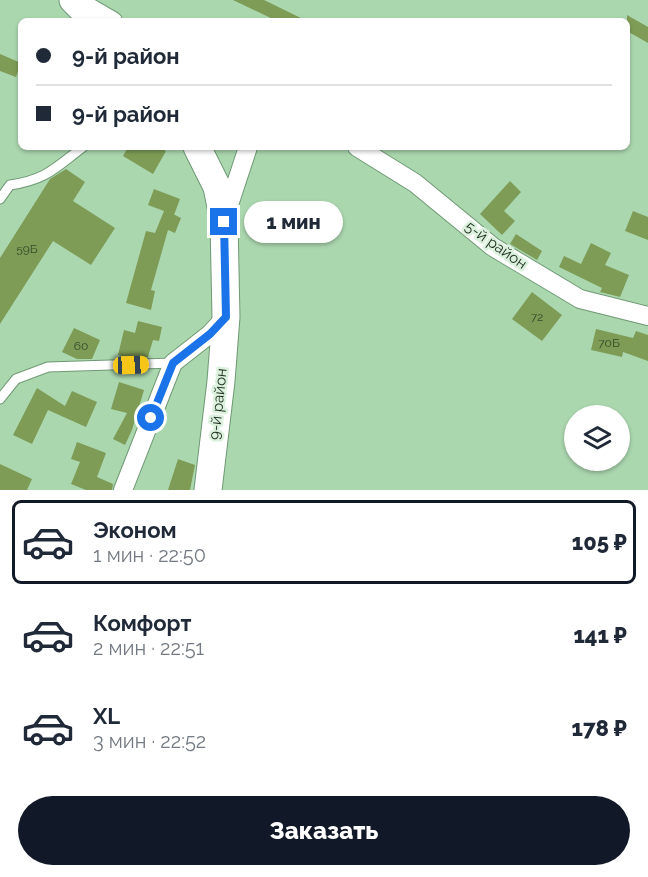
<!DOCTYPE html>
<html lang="ru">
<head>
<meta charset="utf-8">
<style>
  :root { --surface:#fff; --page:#f6f6f7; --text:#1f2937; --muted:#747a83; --line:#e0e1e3; --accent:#111827 }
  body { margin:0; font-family:Raleway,sans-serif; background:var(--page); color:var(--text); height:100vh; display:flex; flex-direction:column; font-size:22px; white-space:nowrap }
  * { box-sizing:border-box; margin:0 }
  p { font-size:20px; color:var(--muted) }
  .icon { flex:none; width:33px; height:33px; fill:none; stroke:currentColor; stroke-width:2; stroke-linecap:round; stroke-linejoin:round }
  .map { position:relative; height:490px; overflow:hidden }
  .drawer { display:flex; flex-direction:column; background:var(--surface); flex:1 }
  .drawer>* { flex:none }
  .banner { position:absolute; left:18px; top:18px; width:612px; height:132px; border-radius:9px; box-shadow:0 2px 4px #0004; display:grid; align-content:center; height:132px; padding:0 18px; background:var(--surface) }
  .tools { position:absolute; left:564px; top:405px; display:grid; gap:12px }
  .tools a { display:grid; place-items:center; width:66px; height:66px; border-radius:50%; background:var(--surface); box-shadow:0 2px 4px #0004; font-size:30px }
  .end { position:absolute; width:27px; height:27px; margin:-14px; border:8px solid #1a73e8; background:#fff; box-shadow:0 0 0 3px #fff }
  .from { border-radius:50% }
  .bubble { position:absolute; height:42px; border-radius:21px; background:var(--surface); box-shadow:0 2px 4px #0004; font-size:20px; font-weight:800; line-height:42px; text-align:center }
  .car { position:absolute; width:18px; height:36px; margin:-18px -9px; border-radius:8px; box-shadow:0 0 4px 2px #0007; background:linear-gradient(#f5c518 24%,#345 0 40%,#f5c518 0 76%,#345 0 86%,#f5c518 0) }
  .banner b { display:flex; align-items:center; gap:21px; height:57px; font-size:22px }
  .banner b+b { border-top:2px solid var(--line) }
  .banner i { width:15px; height:15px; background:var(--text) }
  ul { padding:10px 0 0; list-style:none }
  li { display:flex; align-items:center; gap:18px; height:84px; margin:0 12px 9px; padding:0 6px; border:3px solid transparent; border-radius:9px }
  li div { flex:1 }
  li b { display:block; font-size:22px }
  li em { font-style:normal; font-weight:800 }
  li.active { border-color:var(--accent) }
  li>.icon { width:54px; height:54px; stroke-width:1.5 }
  .primary-button { display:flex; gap:12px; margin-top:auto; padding:12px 18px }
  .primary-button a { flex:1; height:69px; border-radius:36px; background:var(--accent); color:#fff; font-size:24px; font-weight:800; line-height:69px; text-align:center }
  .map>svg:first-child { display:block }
  .building { fill:#7e9c56 }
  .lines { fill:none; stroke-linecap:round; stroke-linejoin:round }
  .lane-casing { stroke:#6f9974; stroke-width:11 }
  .street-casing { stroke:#6f9974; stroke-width:20 }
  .secondary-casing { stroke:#6f9974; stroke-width:29 }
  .lane { stroke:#fff; stroke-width:9 }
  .street { stroke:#fff; stroke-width:18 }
  .secondary { stroke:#fff; stroke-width:27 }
  .route { stroke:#1a73e8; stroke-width:8 }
  .labels { text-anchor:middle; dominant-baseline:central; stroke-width:5; stroke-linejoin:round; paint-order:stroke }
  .number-label { font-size:12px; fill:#34482b }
  .street-label { font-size:15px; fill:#1b2c1d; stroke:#dbf1dd }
</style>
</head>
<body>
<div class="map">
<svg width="648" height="490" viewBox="0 0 648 490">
  <rect width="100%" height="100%" fill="#abd7af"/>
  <!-- building -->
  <g class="building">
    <polygon points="233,0 264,0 307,21 277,21"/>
    <polygon points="627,15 648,27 648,43 627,31"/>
    <polygon points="0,54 21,63 16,77 0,71"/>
    <polygon points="128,147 158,147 166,151 153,174 123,156"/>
    <polygon points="66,169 85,182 73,201 115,228 91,265 53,241 0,324 0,258 50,179"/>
    <polygon points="510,181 521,192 504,211 515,221 502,235 480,214"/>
    <polygon points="154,189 180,199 174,215 173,214 181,218 175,233 168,230 151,290 155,291 151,310 126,303 146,231 155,233 164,211 148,205"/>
    <polygon points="633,211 648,217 648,240 625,231"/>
    <polygon points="516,234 542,251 537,260 510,244"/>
    <polygon points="591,243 611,253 605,265 629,275 620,297 600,292 602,288 559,267 564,256 581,264"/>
    <polygon points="532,292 562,315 542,341 512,319"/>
    <polygon points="138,321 162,327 159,341 153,340 148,357 128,358 118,355 124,330 135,333"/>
    <polygon points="74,328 100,340 92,359 77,359 62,352"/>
    <polygon points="596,329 633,338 636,331 648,335 648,361 623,352 622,357 591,350"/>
    <polygon points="119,382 144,390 132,430 125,445 113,439 127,413 111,409"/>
    <polygon points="37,388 65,406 72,391 97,402 86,427 48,410 32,444 13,435"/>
    <polygon points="77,442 106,453 97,477 113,484 112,490 86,490 71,484 80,462 71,459"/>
    <polygon points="178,459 195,465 190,490 168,490"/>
    <polygon points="0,464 32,479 27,490 0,490"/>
  </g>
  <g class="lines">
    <defs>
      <g id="lane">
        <path d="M 0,199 L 10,185 C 46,180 55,168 83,147"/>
        <polyline points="0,399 16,379 48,367 173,363"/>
      </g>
      <g id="street">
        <polyline points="87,6 113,21"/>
        <polyline points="357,147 415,183 493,247 580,299 648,316"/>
        <polyline points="225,217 248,147"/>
        <polyline points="123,490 173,363 210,334 226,317"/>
      </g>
      <g id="secondary">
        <polyline points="73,0 94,21"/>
        <polyline points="197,147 217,187 224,222 226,317 221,381 208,490"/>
      </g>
    </defs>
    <!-- lane casing -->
    <use href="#lane" class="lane-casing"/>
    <!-- street casing -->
    <use href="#street" class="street-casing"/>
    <!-- secondary casing -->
    <use href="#secondary" class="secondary-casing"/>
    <!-- lane -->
    <use href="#lane" class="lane"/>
    <!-- street -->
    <use href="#street" class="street"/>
    <!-- secondary -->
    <use href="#secondary" class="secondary"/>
  </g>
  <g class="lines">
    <!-- route -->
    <polyline class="route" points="151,418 173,363 210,334 226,317 224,222"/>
  </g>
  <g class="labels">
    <!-- number labels -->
    <g class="number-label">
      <text x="27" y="249">59Б</text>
      <text x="537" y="317">72</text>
      <text x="609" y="343">70Б</text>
      <text x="81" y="346">60</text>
    </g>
    <!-- street labels -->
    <g class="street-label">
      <text transform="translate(496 245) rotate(35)">5-й район</text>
      <text transform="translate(218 404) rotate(-84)">9-й район</text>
    </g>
  </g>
</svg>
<div class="tools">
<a><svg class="icon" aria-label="layers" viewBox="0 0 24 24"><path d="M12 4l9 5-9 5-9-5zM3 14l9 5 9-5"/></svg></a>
</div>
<i class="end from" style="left:151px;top:418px"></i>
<i class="end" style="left:224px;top:222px"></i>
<div class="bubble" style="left:244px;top:201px;width:99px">1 мин</div>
<i class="car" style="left:131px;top:365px;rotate:88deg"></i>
<div class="banner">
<b><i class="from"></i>9-й район</b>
<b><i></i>9-й район</b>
</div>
</div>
<section class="drawer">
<ul>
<li class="active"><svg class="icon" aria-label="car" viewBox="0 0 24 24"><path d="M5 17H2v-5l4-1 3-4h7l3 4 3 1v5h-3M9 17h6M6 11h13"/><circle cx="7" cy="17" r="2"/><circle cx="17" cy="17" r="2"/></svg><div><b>Эконом</b><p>1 мин · 22:50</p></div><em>105 ₽</em></li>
<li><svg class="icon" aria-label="car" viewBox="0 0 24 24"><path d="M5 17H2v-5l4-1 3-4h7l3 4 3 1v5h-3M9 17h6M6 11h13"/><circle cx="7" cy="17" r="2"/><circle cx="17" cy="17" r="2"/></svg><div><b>Комфорт</b><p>2 мин · 22:51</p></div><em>141 ₽</em></li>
<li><svg class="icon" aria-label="car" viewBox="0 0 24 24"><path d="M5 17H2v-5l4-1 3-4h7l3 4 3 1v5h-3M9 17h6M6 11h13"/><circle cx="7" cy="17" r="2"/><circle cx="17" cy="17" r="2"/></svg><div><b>XL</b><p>3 мин · 22:52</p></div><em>178 ₽</em></li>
</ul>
<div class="primary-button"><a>Заказать</a></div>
</section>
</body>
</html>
